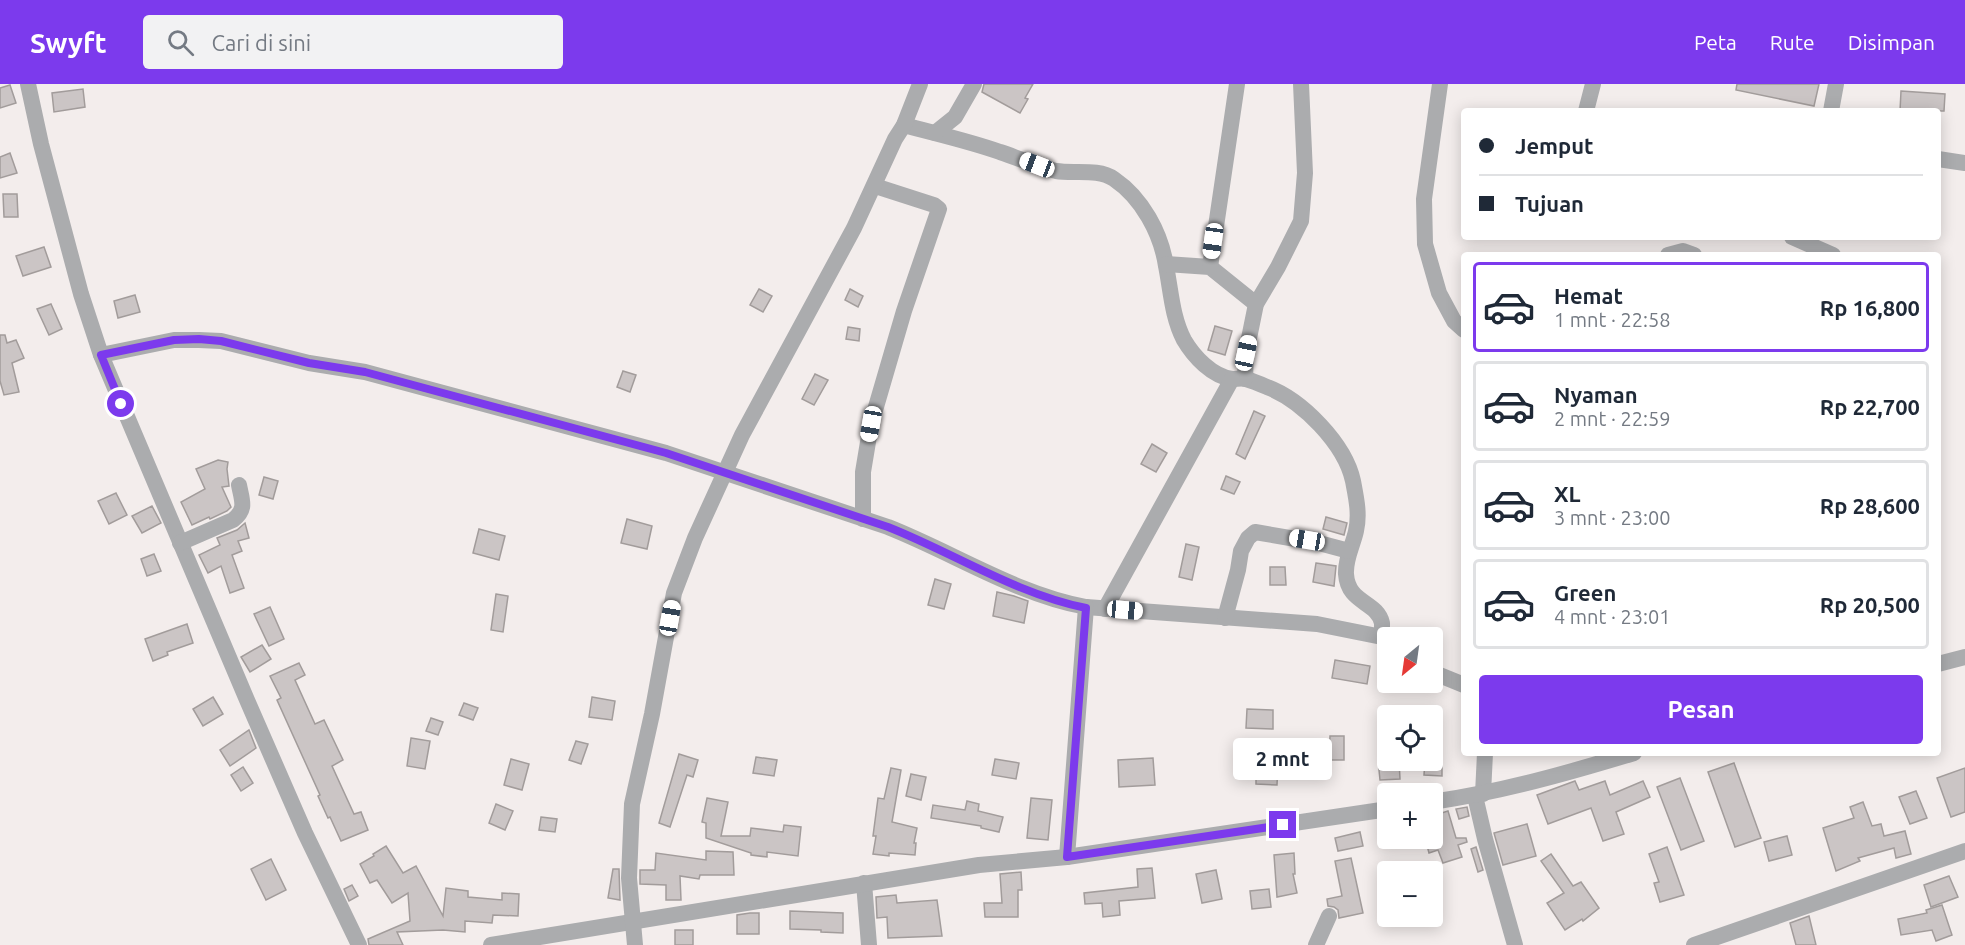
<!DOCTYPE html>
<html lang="id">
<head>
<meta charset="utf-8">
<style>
  :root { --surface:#fff; --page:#f2f2f3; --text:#1f2937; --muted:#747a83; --line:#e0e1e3; --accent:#7c3aed }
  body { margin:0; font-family:Ubuntu,sans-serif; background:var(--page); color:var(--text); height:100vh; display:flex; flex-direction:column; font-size:22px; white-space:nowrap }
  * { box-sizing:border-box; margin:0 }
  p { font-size:20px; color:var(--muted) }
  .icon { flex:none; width:33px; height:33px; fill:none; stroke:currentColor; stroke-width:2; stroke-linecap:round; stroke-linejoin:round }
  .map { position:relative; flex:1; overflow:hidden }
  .sheet { position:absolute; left:1461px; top:168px; width:480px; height:504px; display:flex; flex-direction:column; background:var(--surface); border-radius:6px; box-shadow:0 3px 15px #0003 }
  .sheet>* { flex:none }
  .hud { position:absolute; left:1461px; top:24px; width:480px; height:132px; border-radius:6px; box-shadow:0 3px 15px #0003; display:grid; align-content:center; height:132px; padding:0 18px; background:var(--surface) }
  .needle { width:39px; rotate:209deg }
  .tools { position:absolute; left:1377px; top:543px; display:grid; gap:12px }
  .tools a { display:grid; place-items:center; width:66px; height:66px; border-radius:6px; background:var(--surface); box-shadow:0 3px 15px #0003; font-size:30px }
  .end { position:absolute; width:27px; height:27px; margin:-14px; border:8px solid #7c3aed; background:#fff; box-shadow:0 0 0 3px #fff }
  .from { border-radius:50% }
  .bubble { position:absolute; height:42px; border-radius:6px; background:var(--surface); box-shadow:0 3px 15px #0003; font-size:20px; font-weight:600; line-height:42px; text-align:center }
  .car { position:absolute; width:18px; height:36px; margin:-18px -9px; border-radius:8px; box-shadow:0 0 4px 2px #0007; background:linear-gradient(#fff 24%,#345 0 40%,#fff 0 76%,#345 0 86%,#fff 0) }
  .hud b { display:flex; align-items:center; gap:21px; height:57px; font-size:22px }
  .hud b+b { border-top:2px solid var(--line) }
  .hud i { width:15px; height:15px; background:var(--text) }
  ul { padding:10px 0 0; list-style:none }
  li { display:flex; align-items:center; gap:18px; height:90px; margin:0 12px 9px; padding:0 6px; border:3px solid var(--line); border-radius:6px }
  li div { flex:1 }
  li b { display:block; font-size:22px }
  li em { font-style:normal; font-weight:600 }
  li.active { border-color:var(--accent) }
  li>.icon { width:54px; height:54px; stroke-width:1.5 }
  .action { display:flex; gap:12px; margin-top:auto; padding:12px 18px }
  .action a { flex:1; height:69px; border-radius:6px; background:var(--accent); color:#fff; font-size:24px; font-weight:600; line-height:69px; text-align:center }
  header { display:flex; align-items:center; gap:36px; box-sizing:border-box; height:84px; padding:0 30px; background:var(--accent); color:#fff }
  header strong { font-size:28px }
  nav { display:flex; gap:33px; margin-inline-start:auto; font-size:21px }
  .search { width:420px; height:54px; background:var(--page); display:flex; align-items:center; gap:15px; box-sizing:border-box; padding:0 21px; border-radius:6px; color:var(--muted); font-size:22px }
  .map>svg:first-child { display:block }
  .building { fill:#cbc5c5; stroke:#a29c9b; stroke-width:1.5 }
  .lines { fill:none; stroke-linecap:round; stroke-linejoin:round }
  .street { stroke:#abacae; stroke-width:16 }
  .route { stroke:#7c3aed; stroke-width:8 }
</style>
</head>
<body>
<header>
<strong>Swyft</strong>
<div class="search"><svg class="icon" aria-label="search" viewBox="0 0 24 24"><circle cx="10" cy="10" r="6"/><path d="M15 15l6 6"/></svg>Cari di sini</div>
<nav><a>Peta</a><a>Rute</a><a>Disimpan</a></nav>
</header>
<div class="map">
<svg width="1965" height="861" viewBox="0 0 1965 861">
  <rect width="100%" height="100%" fill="#f3edec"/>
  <!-- building -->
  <g class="building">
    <polygon points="984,0 1033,0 1025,14 1028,15 1020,29 982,8"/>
    <polygon points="1737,0 1819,0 1814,22 1736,6"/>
    <polygon points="10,1 16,19 0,24 0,4"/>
    <polygon points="83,5 85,23 54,28 52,9"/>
    <polygon points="1901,7 1945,10 1944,27 1900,27"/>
    <polygon points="10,69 17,89 0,94 0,73"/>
    <polygon points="3,110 17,110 18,133 4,133"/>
    <polygon points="44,163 51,183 23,192 16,172"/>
    <polygon points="759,205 772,212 763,228 750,221"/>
    <polygon points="850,205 863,212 858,223 845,216"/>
    <polygon points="135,211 140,228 118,234 114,217"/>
    <polygon points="51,220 62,245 49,251 37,225"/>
    <polygon points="1215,242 1232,247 1225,271 1208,266"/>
    <polygon points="848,243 860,245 859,257 846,255"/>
    <polygon points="0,251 5,251 7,259 16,256 24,274 12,279 19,308 4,311 0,297"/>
    <polygon points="623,287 636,291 630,308 617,303"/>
    <polygon points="815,290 828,296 814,321 802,315"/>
    <polygon points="1254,327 1265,332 1245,375 1236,370"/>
    <polygon points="1152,360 1167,369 1156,388 1141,380"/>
    <polygon points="218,376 228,378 227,385 229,402 222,403 231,423 227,427 210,435 209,433 192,441 181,418 205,405 196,385"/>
    <polygon points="1226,392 1240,398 1234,410 1221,405"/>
    <polygon points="264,393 278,397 273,415 259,411"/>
    <polygon points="116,409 127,431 109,440 98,417"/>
    <polygon points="152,422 161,439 142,449 132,432"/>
    <polygon points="1326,433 1347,439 1344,451 1323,445"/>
    <polygon points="627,435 652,442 647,465 621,459"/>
    <polygon points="245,439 249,454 238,457 242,467 232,471 244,504 230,509 221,482 208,489 199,471 220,461 217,454 237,446"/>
    <polygon points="479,445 505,452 499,476 473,469"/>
    <polygon points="1186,460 1199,463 1192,496 1179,493"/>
    <polygon points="154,470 161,487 147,492 141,475"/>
    <polygon points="1316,479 1336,482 1334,502 1313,498"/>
    <polygon points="1270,483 1285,483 1286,501 1270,501"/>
    <polygon points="935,495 951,500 944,525 928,521"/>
    <polygon points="997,508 1014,512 1028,517 1024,539 993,532"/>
    <polygon points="496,510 508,512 503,548 491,546"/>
    <polygon points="270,523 284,555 269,562 254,530"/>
    <polygon points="187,540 193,559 167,568 168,571 153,577 145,555"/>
    <polygon points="262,561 271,575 250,588 241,573"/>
    <polygon points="1335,576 1370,582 1367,600 1332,594"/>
    <polygon points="299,579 305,591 295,596 315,640 324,636 343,676 332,682 354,730 361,728 368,746 341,757 330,733 328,734 318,712 320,711 277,616 281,614 270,592"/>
    <polygon points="213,613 223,630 203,642 193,625"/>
    <polygon points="592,613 615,617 612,636 589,633"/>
    <polygon points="464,619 478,624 473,636 459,631"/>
    <polygon points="1247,625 1273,626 1273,645 1246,644"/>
    <polygon points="431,634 443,638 438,651 426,647"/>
    <polygon points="249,646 256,664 230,682 220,666"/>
    <polygon points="1330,652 1344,652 1344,676 1329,676"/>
    <polygon points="411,654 430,657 425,685 407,682"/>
    <polygon points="576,657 588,660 581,680 569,676"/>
    <polygon points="679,670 698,676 693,693 687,691 670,743 659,739"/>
    <polygon points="756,673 777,676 774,692 753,689"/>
    <polygon points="1153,674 1155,701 1119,703 1118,676"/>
    <polygon points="511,675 529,680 522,706 504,701"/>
    <polygon points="995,675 1019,679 1016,695 992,691"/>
    <polygon points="1378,676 1399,676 1400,695 1380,696"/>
    <polygon points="1425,676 1442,676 1442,692 1424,691"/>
    <polygon points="1256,678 1278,678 1277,701 1256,700"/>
    <polygon points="1734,679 1761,754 1735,763 1708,688"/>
    <polygon points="243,683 253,699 241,707 231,691"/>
    <polygon points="891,684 901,686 892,738 917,744 914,759 916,759 915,771 889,769 889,772 873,770 876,752 873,752 878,714 884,715"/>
    <polygon points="1965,684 1965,728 1951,733 1937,694"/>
    <polygon points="911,690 926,693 921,716 906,712"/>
    <polygon points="1680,694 1704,757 1681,766 1657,703"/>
    <polygon points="1575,697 1579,706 1605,697 1610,711 1643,697 1650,713 1616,728 1624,750 1603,757 1591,724 1548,740 1537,711"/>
    <polygon points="1916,707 1927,734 1910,740 1899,713"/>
    <polygon points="707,714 728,718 721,752 750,752 751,744 783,748 784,741 801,743 798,772 767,768 767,773 751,771 751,769 706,754 706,739 702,738"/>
    <polygon points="1031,714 1052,716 1048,756 1027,754"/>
    <polygon points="967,717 979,720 978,727 1003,733 999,748 981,744 981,742 931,734 933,721 965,726"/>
    <polygon points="1863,718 1872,742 1881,740 1884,752 1905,747 1911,770 1896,774 1894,764 1858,774 1860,777 1836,787 1823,744 1854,734 1850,723"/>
    <polygon points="496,720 513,727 505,746 489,739"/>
    <polygon points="1467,723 1469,732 1459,735 1456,725"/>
    <polygon points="1448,727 1456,754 1466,754 1467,758 1458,761 1462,773 1443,779 1438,766 1429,769 1425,754 1432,754 1432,732"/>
    <polygon points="541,733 557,735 555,748 539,746"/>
    <polygon points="1527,740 1536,772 1503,781 1494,749"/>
    <polygon points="1360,748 1363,762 1338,767 1335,754"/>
    <polygon points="1787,752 1792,771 1769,777 1764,758"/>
    <polygon points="386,762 403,789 416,782 443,832 446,804 468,807 468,813 502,816 502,809 519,810 518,832 493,831 492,839 465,837 465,848 443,846 397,848 403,861 369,861 368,855 410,837 408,809 392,819 377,796 370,799 360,780 374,772 373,770"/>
    <polygon points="1476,763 1483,786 1478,788 1471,765"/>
    <polygon points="1667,763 1684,811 1660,818 1654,799 1659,798 1649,770"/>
    <polygon points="706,767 733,768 734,791 700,791 699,795 680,792 681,816 666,816 666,801 640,800 640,786 655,786 656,769 706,776"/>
    <polygon points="1294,769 1295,790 1293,790 1297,809 1277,813 1274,771"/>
    <polygon points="1551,770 1573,802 1581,798 1599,824 1583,837 1582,835 1565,846 1547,819 1564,809 1541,777"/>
    <polygon points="1351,774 1363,829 1339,834 1338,826 1334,823 1328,822 1327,815 1342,812 1335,777"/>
    <polygon points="271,775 286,806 266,816 251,785"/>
    <polygon points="1152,784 1155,814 1119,817 1120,831 1103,833 1102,819 1085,820 1084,809 1138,803 1137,785"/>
    <polygon points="613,785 619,785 620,816 608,814"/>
    <polygon points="1216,786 1222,815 1202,819 1196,790"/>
    <polygon points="1021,788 1022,806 1018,806 1018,833 985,833 984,819 1002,819 1000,790"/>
    <polygon points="1949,792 1958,813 1931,823 1924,801"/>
    <polygon points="352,801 358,812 349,817 344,805"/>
    <polygon points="1269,805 1271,823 1252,825 1250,807"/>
    <polygon points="896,811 897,819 937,816 942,852 888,854 887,833 877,834 876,813"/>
    <polygon points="1942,821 1952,851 1936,857 1932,846 1901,851 1898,835 1927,829 1926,826"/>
    <polygon points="790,827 843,829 843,849 821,848 821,846 790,845"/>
    <polygon points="750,829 759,829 759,850 737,850 737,831"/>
    <polygon points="1809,832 1816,861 1796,861 1790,839"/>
    <rect x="675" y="846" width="18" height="15"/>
  </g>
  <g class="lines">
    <!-- street -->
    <g class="street">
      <polyline points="28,0 41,60 81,210 101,271 247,616 305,749 359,861"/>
      <polyline points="1440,0 1424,115 1425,160 1439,209 1454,237 1464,246"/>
      <polyline points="1586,27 1593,0"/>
      <polyline points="1831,27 1836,0"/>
      <path d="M 904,41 C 937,50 969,57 1000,68 C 1019,74 1037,83 1056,87 C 1074,90 1098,84 1114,95 C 1142,114 1161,149 1166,182 C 1171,207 1172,233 1184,256 C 1194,273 1212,292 1232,295 C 1237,295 1242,294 1246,295 C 1253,297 1260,300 1267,303 C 1302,316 1345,360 1353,397 C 1356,413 1360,430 1356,447 C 1353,461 1345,475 1346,490 C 1348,520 1377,517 1382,539 C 1382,543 1382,549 1382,553"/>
      <polyline points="935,49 955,33 974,0"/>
      <polyline points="1938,75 1965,79"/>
      <polyline points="1792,153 1833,171"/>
      <polyline points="1668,171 1683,167 1694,171"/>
      <polyline points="1166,180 1210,183 1256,220"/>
      <polyline points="1210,183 1237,0"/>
      <path d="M 101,271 L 174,256 L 199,256 L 221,257 L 309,279 L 365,288 L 666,369 L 888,443 C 954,469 1016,510 1086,523 L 1317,540 L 1382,553 L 1388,557"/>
      <polyline points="1245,295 1246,269 1256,220 1278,183 1301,137 1305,89 1301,0"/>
      <polyline points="863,435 863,388 871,340 904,227 939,125 934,121 875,102"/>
      <path d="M 180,459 L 233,436 C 247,425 242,417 239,401"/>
      <polyline points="1105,525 1232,295"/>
      <polyline points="1225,534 1238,486 1241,467 1248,454 1255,448 1319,459 1349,467"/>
      <polyline points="1938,580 1965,573"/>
      <polyline points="1432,588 1464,601"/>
      <polyline points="1483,710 1485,669"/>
      <polyline points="1475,712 1485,755 1515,861"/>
      <path d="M 1432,718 C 1501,708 1568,689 1634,669"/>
      <polyline points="1067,773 1086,523"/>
      <polyline points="864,799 869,861"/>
      <polyline points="491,861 979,781 1067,773 1388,725"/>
      <polyline points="635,861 629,794 632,720 652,630 674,509 695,454 742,351 854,144 895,55 904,41 920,0"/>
      <polyline points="1316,861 1329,832"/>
      <polyline points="1694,861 1965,767"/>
    </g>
  </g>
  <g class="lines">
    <!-- route -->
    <path class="route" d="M 121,320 L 101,271 L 174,256 L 199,255 L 221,257 L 309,279 L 365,288 L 666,369 L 888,443 C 954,469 1016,510 1086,524 L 1067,773 L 1283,741"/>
  </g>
</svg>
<div class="tools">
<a><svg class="needle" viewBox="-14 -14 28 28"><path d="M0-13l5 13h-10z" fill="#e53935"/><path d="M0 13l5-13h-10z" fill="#747a83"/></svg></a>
<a><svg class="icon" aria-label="locate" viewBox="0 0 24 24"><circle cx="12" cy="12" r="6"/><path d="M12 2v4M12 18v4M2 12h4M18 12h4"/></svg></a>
<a>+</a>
<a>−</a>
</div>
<i class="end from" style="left:121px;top:320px"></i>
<i class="end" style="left:1283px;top:741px"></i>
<div class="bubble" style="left:1233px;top:654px;width:99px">2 mnt</div>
<i class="car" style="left:1037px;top:81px;rotate:291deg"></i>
<i class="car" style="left:1213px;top:157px;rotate:188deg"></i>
<i class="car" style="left:1246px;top:269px;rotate:12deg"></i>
<i class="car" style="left:871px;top:340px;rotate:190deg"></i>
<i class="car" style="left:1307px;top:456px;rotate:280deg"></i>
<i class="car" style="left:1125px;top:526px;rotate:95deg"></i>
<i class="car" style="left:670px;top:534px;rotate:10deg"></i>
<div class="hud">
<b><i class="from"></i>Jemput</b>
<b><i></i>Tujuan</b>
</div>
<section class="sheet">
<ul>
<li class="active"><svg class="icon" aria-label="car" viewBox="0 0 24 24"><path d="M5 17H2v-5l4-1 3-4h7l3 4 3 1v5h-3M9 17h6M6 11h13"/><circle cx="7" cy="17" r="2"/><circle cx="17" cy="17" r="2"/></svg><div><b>Hemat</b><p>1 mnt · 22:58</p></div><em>Rp 16,800</em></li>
<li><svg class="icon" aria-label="car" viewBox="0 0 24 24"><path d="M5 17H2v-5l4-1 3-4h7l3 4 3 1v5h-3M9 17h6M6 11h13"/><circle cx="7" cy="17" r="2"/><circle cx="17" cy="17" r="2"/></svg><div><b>Nyaman</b><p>2 mnt · 22:59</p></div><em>Rp 22,700</em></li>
<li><svg class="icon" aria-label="car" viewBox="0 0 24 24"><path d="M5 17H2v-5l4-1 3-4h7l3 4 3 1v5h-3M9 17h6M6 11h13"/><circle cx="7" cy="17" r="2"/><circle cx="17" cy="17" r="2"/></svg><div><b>XL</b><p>3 mnt · 23:00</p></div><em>Rp 28,600</em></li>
<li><svg class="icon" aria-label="car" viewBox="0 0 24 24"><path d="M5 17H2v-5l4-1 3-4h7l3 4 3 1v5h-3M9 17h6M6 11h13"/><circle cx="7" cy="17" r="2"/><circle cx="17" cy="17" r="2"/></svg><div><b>Green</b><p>4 mnt · 23:01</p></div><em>Rp 20,500</em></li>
</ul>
<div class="action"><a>Pesan</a></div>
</section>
</div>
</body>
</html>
